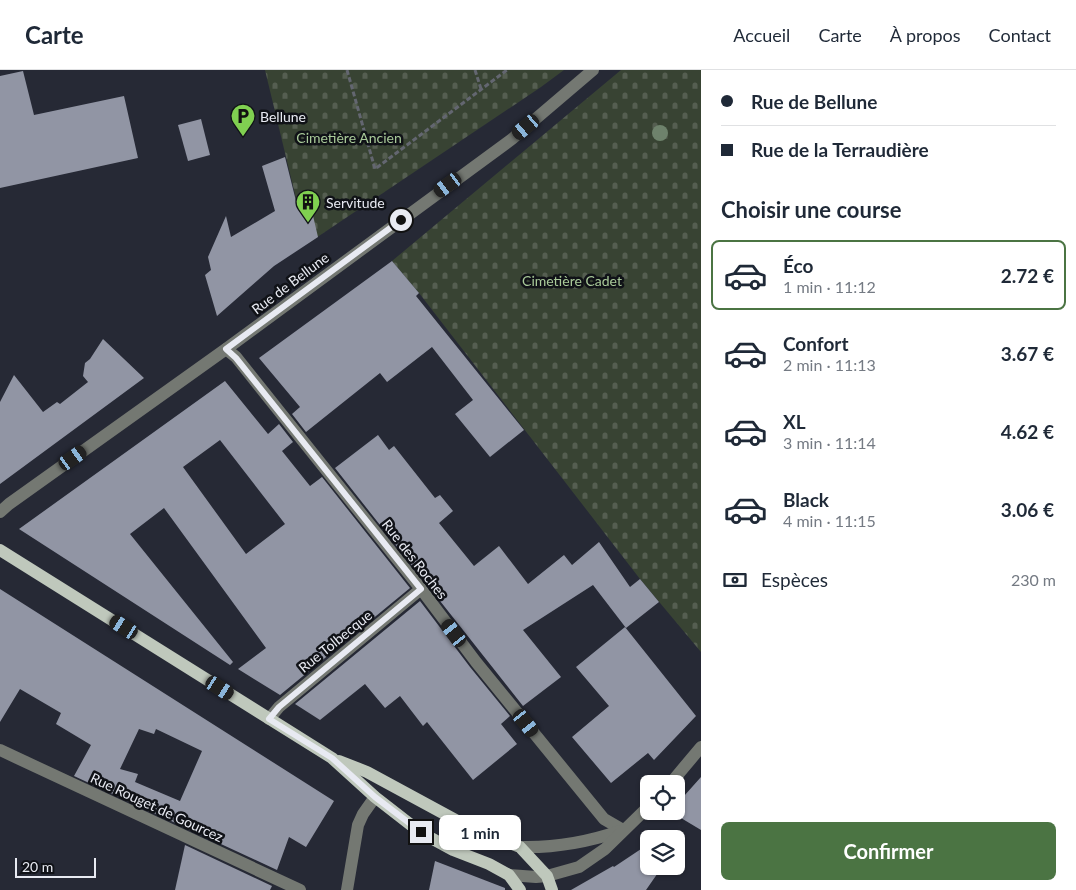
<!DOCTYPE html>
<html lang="fr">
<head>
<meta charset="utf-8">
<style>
  :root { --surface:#fff; --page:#f2f2f3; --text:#1f2937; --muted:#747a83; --line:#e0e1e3; --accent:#4b7443 }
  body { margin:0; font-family:Lato,sans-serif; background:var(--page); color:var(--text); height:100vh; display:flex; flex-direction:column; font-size:19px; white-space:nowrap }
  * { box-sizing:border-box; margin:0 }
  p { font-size:16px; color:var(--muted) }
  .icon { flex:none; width:28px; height:28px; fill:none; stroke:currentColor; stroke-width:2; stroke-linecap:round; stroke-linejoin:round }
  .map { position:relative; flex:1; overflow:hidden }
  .details { display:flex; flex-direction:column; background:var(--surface); width:375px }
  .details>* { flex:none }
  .guide { display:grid; align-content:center; height:110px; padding:0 20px; background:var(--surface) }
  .buttons { position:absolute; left:640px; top:705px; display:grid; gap:10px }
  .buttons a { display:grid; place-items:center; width:45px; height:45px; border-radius:8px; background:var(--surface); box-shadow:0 1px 4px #0004; font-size:25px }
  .scale { position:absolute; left:15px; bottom:12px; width:81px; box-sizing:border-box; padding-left:5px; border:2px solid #e8eaf2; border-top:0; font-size:14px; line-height:18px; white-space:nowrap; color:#e8eaf2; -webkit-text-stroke:4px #101217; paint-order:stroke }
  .end { position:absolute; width:22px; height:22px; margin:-11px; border:6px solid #e8eaf2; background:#111; box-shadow:0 0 0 2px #111 }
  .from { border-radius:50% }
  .bubble { position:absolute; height:35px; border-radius:8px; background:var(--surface); box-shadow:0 1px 4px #0004; font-size:16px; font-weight:700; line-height:35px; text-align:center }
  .car { position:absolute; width:15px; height:30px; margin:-15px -8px; border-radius:6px; box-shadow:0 0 4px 1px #0007; background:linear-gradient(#222 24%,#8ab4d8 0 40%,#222 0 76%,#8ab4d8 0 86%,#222 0) }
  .guide b { display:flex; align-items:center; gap:18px; height:48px; font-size:19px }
  .guide b+b { border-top:1px solid var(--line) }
  .guide i { width:12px; height:12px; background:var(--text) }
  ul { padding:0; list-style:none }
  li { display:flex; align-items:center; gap:15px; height:70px; margin:0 10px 8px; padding:0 10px; border:2px solid transparent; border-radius:8px }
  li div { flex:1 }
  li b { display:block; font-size:19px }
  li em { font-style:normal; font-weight:700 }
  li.active { border-color:var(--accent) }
  li>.icon { width:45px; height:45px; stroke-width:1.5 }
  h2 { padding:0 20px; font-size:22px; line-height:60px }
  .pay { display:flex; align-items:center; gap:12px; height:55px; padding:0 20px; font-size:19px }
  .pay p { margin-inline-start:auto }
  .primary-button { display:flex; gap:10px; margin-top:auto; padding:10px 20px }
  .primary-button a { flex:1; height:58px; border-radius:8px; background:var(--accent); color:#fff; font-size:20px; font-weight:700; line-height:58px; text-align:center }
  header { display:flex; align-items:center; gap:30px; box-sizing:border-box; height:70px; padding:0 25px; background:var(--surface); border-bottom:1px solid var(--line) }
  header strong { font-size:24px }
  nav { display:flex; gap:28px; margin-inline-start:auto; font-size:18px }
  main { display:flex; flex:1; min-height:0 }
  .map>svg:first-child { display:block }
  .cemetery { fill:url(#cemetery-stones) }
  .building { fill:#9195a4; fill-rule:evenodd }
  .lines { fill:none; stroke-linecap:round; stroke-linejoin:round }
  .path { stroke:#636670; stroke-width:3; stroke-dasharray:5 2.5; stroke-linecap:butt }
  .minor { stroke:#747872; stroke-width:12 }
  .major { stroke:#bfc8bc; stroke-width:12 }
  .tree { fill:#6e826c }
  .route { stroke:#e8eaf2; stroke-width:6 }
  .labels { text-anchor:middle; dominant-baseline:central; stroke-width:5; stroke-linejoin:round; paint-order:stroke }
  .poi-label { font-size:14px; fill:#e8eaf2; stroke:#101217; text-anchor:start }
  .park-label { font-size:14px; fill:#a9ca99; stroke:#101217 }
  .street-label { font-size:14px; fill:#e8eaf2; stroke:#101217 }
</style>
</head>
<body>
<header>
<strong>Carte</strong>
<nav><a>Accueil</a><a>Carte</a><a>À propos</a><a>Contact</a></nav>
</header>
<main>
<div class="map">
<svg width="701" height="820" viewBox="0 0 701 820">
  <defs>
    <pattern id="cemetery-stones" width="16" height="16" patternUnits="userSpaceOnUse" patternTransform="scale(1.25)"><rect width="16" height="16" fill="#384333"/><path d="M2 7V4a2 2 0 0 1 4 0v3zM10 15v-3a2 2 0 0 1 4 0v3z" fill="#555e51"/></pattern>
  </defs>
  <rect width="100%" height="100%" fill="#262935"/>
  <!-- cemetery -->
  <g class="cemetery">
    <polygon points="265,0 564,0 541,17 307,174"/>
    <polygon points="621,0 701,0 701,582 640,509 419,223 392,191"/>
  </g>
  <!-- building -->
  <g class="building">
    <polygon points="23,1 34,45 124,26 138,88 0,118 0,6"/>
    <polygon points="201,49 210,85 188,91 178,55"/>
    <polygon points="285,87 297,135 305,134 307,138 311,137 318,167 274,196 217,246 205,205 211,200 208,187 226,146 231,167 275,141 262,96"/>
    <polygon points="392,191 419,223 416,226 524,360 490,387 455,344 473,330 432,277 387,312 380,303 306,362 292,344 300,337 259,288"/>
    <polygon points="103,269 144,308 0,414 0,332 14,305 43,342 57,332 60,334 88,312 83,306 85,293 90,289"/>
    <path d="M 225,311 L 268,364 L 279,354 L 293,372 L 282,381 L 310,416 L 322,407 L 410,518 L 280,625 L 238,599 L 266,578 L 164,438 L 130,464 L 233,592 L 230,595 L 19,459 ZM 220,370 L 285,454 L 246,484 L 183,397 Z"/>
    <polygon points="378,365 389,380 394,376 435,428 440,425 453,441 439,453 474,496 499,476 528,514 564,485 572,495 599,472 630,517 640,509 659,532 626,558 593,515 523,560 561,607 523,636 335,398"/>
    <path d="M 0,519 L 334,731 L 306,777 L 289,767 L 277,800 L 74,706 L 91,675 L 56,654 L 61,643 L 20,619 L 0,652 ZM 139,659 L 154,664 L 156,659 L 202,681 L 180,731 L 135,712 L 138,704 L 120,699 Z"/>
    <polygon points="420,531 470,597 510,646 501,654 517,674 473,710 427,652 423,656 400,626 385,638 365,614 320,650 295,634"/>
    <polygon points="625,557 696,646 654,690 648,683 611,713 572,667 609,636 576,597"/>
    <polygon points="701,707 701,760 671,742 676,741 676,735"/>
    <polygon points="185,775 272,816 270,820 175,820"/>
    <polygon points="641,779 649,785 649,796 662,797 646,820 571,820 613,796 614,797"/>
    <polygon points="435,791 505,818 505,820 429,820"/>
  </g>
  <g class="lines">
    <!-- path -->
    <g class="path">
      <polyline points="347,0 375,99 507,0"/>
      <polyline points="475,0 481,19"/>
    </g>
    <!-- minor -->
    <g class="minor">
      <polyline points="226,279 236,287 421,519 476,592 604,749 623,760"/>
      <polyline points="0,442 9,434 226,279 512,69 593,0"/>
      <polyline points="269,649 279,637 421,519"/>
      <polyline points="0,680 300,820"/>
      <polyline points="670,714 701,677"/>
      <path d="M 520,777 C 555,778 588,772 620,761"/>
      <polyline points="509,805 536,807 547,806 579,797 605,779 649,736"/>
      <polyline points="347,820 358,755 363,744 375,727"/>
    </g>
    <!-- major -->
    <g class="major">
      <polyline points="0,480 332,688 375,727 411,755 431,768 453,780 489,794 509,805 520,820"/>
      <polyline points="339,691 367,702 463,754 520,777 547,806 552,820"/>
    </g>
  </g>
  <!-- trees -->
  <circle class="tree" cx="660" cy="63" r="8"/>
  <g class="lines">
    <!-- route -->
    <polyline class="route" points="401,150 226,279 236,288 421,519 279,637 269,649 332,688 375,727 421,762"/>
  </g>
  <!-- icons -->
  <defs>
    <symbol id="parking-pin" viewBox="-11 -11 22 30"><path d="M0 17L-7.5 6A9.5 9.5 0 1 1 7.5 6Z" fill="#80d051" stroke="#101217"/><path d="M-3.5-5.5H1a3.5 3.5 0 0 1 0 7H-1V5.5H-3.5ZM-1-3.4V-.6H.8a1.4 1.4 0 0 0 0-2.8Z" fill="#111"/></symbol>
    <symbol id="building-pin" viewBox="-11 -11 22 30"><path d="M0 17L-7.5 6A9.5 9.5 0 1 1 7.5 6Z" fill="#80d051" stroke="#101217"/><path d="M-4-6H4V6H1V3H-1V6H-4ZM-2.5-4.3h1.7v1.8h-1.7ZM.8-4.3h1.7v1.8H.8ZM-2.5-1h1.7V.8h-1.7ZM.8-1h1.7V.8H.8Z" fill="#111"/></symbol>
  </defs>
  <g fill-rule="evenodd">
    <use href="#parking-pin" x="229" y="32" width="28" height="38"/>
    <use href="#building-pin" x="294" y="118" width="28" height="38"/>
  </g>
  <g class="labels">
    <!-- poi labels -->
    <g class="poi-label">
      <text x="260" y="46">Bellune</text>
      <text x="326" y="132">Servitude</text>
    </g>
    <!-- park labels -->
    <g class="park-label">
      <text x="349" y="67">Cimetière Ancien</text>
      <text x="572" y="210">Cimetière Cadet</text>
    </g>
    <!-- street labels -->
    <g class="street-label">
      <text transform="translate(290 213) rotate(-37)">Rue de Bellune</text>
      <text transform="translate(415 489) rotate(52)">Rue des Roches</text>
      <text transform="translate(335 571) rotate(-39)">Rue Tolbecque</text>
      <text transform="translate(157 737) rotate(25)">Rue Rouget de Gourcez</text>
    </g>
  </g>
</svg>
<div class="buttons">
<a><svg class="icon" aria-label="locate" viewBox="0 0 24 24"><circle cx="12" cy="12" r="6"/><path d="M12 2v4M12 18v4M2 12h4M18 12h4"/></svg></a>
<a><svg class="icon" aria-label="layers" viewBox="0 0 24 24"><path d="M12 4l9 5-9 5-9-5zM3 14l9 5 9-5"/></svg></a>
</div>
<div class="scale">20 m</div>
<i class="end from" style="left:401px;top:150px"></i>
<i class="end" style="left:421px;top:762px"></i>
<div class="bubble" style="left:439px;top:745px;width:82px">1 min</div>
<i class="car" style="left:526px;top:57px;rotate:230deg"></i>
<i class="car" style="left:448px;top:115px;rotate:234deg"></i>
<i class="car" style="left:73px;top:388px;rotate:55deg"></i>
<i class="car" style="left:124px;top:557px;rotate:302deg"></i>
<i class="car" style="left:454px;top:563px;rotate:323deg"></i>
<i class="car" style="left:220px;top:618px;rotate:122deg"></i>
<i class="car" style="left:526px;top:653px;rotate:141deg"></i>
</div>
<section class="details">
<div class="guide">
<b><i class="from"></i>Rue de Bellune</b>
<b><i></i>Rue de la Terraudière</b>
</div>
<h2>Choisir une course</h2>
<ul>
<li class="active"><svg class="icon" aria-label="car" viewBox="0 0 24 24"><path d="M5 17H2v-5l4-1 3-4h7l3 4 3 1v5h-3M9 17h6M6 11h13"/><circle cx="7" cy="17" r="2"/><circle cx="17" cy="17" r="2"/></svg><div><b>Éco</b><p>1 min · 11:12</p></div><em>2.72 €</em></li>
<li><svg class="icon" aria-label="car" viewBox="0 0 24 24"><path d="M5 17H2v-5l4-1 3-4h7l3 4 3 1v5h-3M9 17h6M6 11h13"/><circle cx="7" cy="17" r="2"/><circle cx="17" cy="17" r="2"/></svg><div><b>Confort</b><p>2 min · 11:13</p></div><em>3.67 €</em></li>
<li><svg class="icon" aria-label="car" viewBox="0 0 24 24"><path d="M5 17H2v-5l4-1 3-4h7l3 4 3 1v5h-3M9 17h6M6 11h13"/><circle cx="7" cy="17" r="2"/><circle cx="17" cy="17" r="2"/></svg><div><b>XL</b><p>3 min · 11:14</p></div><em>4.62 €</em></li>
<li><svg class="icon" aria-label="car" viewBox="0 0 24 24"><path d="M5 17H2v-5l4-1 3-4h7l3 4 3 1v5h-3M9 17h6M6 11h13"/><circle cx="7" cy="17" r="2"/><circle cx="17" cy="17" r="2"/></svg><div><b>Black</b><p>4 min · 11:15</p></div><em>3.06 €</em></li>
</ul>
<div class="pay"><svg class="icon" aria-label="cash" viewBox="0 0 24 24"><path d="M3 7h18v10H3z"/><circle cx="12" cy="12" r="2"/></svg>Espèces<p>230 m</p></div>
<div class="primary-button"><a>Confirmer</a></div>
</section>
</main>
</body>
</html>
